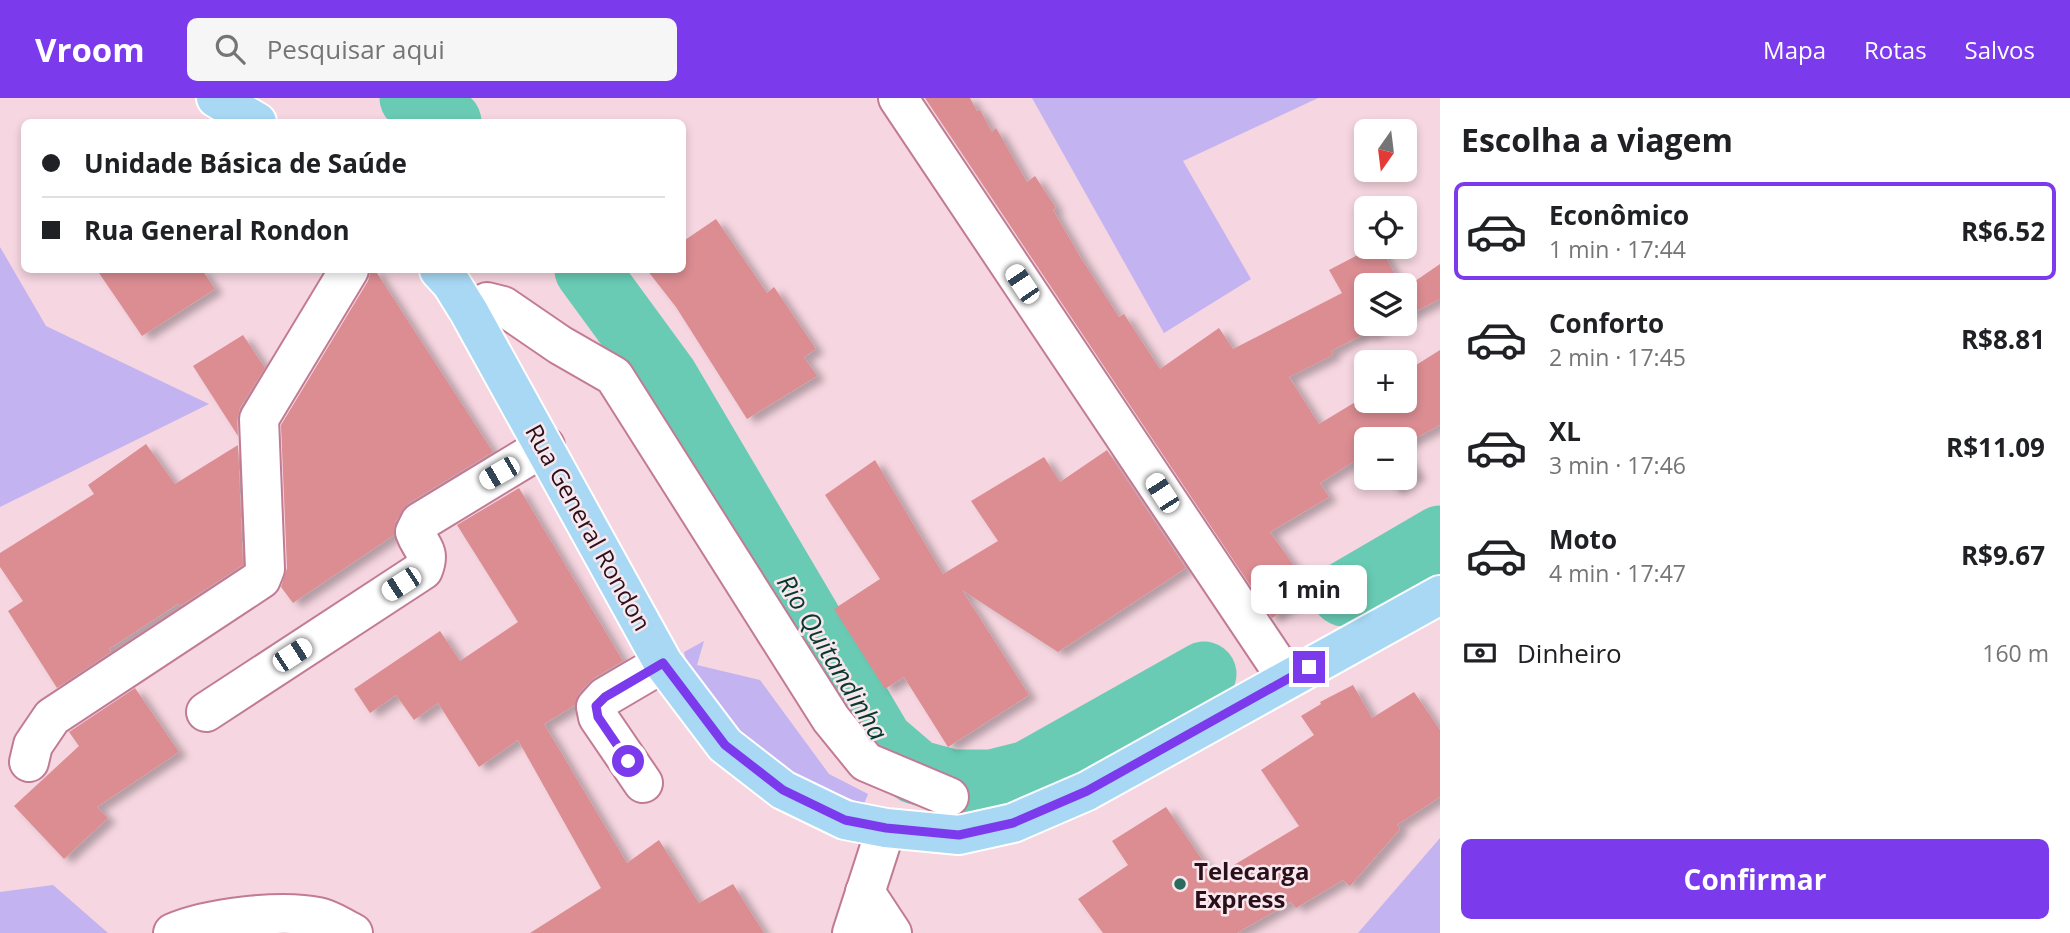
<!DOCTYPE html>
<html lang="pt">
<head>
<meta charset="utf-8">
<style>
  :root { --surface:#fff; --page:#f6f6f6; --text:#202124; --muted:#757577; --line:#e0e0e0; --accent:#7c3aed }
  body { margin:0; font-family:"Open Sans",sans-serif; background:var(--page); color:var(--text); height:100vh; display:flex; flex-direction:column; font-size:26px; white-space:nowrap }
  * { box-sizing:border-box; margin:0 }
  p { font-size:23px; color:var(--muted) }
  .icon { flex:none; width:38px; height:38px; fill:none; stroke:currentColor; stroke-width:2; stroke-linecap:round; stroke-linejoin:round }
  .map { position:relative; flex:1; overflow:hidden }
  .side { display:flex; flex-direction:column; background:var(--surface); width:630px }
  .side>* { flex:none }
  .banner { position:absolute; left:21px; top:21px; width:665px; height:154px; border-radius:10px; box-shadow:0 4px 10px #0003; display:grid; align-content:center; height:154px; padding:0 21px; background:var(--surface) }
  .needle { width:46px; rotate:194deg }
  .tools { position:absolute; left:1354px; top:21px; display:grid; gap:14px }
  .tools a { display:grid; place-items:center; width:63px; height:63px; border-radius:10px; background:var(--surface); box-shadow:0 4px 10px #0003; font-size:35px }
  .end { position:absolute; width:32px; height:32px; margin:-16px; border:9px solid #7c3aed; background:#fff; box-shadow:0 0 0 4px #fff }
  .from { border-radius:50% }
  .bubble { position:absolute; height:49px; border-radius:10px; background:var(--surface); box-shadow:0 4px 10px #0003; font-size:23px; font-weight:700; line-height:49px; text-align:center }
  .car { position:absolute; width:21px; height:42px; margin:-21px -10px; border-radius:9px; box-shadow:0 0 5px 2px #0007; background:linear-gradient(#fff 24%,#345 0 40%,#fff 0 76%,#345 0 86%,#fff 0) }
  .banner b { display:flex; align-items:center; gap:24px; height:66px; font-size:26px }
  .banner b+b { border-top:2px solid var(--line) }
  .banner i { width:18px; height:18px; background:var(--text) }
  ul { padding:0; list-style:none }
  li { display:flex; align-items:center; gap:21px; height:98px; margin:0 14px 10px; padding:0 7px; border:4px solid transparent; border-radius:10px }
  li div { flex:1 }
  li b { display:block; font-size:26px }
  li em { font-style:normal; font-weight:700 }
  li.selected { border-color:var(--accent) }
  li>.icon { width:63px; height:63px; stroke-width:1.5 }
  h2 { padding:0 21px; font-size:32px; line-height:84px }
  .pay { display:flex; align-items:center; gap:18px; height:77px; padding:0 21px; font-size:26px }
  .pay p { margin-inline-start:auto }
  .button { display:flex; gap:14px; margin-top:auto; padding:14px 21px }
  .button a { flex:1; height:80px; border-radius:10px; background:var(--accent); color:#fff; font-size:28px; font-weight:700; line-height:80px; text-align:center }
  header { display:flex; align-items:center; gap:42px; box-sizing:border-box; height:98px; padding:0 35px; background:var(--accent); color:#fff }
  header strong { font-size:33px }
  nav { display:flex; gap:38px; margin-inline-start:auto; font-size:24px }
  .search { width:490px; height:63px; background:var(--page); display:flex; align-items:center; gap:18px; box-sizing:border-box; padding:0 24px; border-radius:10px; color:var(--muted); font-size:26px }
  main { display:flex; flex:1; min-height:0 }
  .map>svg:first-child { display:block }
  .green { fill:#c3b3f1 }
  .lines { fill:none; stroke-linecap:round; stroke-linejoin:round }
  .river { stroke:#69cbb4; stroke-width:65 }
  .building { fill:#db8d92; filter:url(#shadow) }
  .minor-casing { stroke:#c27b95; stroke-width:42 }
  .major-casing { stroke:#fff; stroke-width:42 }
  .minor { stroke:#fff; stroke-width:38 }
  .major { stroke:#a8d8f4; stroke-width:38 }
  .route { stroke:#7c3aed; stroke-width:9 }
  .poi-dot { fill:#296c5d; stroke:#f8e8ed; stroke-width:2.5 }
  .labels { text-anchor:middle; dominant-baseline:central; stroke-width:5; stroke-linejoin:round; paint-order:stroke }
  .street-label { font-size:24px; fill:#2b101b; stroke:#f8e8ed }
  .poi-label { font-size:24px; font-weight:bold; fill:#2b101b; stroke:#f8e8ed; text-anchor:start }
  .water-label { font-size:26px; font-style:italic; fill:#09382f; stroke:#f8e8ed }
</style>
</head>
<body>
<header>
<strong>Vroom</strong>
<div class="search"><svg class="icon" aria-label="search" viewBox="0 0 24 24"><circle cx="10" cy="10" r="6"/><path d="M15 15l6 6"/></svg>Pesquisar aqui</div>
<nav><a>Mapa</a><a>Rotas</a><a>Salvos</a></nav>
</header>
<main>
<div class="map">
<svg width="1440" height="835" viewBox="0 0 1440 835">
  <defs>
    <filter id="shadow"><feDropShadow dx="8" dy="4.5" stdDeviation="3.5" flood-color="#0004"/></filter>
  </defs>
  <rect width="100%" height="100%" fill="#f6d6e0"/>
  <!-- green -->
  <g class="green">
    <polygon points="1032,0 1318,0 1183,63 1251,181 1164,235"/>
    <polygon points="0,149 46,228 209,306 0,409"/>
    <polygon points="704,543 697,567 760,582 829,676 868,696 864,706 818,689 776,665 734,634 688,572 684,554"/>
    <polygon points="1440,740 1440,835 1358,835"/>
    <polygon points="53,787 108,835 0,835 0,794"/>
  </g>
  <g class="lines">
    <!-- river -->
    <g class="river">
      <polyline points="412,0 449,24"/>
      <polyline points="587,172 666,280 881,644 916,674 953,684 992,684 1028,675 1204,576"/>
      <polyline points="1344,496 1440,440"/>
    </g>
  </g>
  <!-- building -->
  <g class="building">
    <polygon points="925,0 970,0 977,13 980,12 992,34 996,30 1027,84 1035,78 1056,110 1053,112 1081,160 1119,219 1124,216 1160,271 1219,230 1233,251 1342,195 1329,172 1373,149 1380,149 1401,187 1367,187 1367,226 1392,226 1368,238 1366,235 1331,253 1333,257 1289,279 1319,326 1367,297 1367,303 1405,303 1405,274 1440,252 1440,327 1405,346 1405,341 1367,341 1367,355 1320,385 1329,399 1270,434 1312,493 1272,520"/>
    <polygon points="716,121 767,195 774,189 816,251 804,259 817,278 747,321 676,209 647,172 682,172 682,144"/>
    <polygon points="1440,166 1440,201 1405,219 1405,190"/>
    <polygon points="97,172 202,172 215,191 142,238"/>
    <polygon points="371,172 375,172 493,354 409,405 395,424 394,437 293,505 281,489 287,470 281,327 368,183"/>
    <polygon points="243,237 265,270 240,310 237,322 238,338 193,268"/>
    <polygon points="146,346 175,386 238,347 243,467 180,508 178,506 109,551 111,554 57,590 8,513 23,503 0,469 0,455 94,396 88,387"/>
    <polygon points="1107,352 1186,470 1058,554 962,492 1029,597 948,649 904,579 885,591 834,511 880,481 825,397 875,362 943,476 998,443 971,403 1044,359 1060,384"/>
    <polygon points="1405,357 1418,377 1394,392 1386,380 1405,380"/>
    <polygon points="519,390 623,563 594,580 580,594 575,607 544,626 627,765 659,742 699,805 733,786 764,835 530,835 601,790 518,642 479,669 438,605 414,622 396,597 370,615 354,591 440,533 460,563 518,524 457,427"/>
    <polygon points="1353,587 1372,620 1414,594 1440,632 1440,699 1397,727 1400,731 1350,788 1343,782 1296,810 1291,804 1237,835 1103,835 1078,801 1128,767 1112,743 1166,709 1214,779 1299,728 1261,672 1314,637 1301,618 1321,606 1320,604"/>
    <polygon points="135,590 179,654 97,709 108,720 64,761 14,708 79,648 69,634"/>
  </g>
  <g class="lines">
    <defs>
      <g id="minor">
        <polyline points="898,0 1287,581"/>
        <polyline points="469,214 487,204 503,208 560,247 614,278 831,621 866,664 949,699"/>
        <path d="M 206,614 L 423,472 C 431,452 421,451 415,434 L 420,424 L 545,348"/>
        <polyline points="29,664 33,647 52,619 261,481 265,471 259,321 349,172"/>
        <polyline points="643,685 598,619 596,609 605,599 663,565"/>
        <polyline points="865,794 892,835"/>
        <path d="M 173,835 C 207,820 281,811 318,819 C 330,821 342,830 353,835"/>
        <polyline points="852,835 886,730"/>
      </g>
      <g id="major">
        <polyline points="216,0 257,24"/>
        <polyline points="439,172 451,185 469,214 663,565 725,647 783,692 845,722 886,730 959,737 1013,725 1087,693 1440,497"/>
      </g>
    </defs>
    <!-- minor casing -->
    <use href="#minor" class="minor-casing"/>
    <!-- major casing -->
    <use href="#major" class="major-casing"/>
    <!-- minor -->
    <use href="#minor" class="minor"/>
    <!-- major -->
    <use href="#major" class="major"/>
  </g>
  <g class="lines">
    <!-- route -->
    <polyline class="route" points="628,663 598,619 596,608 605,599 663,565 725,647 783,692 845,722 886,730 959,737 1013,725 1087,693 1309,569"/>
  </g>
  <!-- markers -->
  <circle class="poi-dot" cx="1180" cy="786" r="7"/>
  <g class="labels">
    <!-- street labels -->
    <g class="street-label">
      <text transform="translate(589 429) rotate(61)">Rua General Rondon</text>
    </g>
    <!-- poi labels -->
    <g class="poi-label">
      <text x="1194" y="772">Telecarga<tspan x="1194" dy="28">Express</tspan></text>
    </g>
    <!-- water labels -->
    <g class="water-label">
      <text transform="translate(833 559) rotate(59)">Rio Quitandinha</text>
    </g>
  </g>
</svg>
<div class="tools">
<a><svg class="needle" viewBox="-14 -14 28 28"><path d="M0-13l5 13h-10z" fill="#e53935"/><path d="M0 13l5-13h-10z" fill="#757577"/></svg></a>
<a><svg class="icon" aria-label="locate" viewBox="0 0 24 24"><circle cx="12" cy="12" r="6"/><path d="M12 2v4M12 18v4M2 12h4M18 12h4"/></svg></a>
<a><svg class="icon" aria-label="layers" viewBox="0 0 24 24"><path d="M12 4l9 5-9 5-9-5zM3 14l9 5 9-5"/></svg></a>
<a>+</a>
<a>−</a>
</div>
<i class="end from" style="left:628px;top:663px"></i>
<i class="end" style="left:1309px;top:569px"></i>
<div class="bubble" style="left:1251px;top:467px;width:116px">1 min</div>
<i class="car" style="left:1022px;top:186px;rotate:326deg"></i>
<i class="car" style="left:499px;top:375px;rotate:240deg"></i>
<i class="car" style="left:1162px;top:395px;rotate:327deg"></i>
<i class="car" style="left:401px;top:486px;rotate:237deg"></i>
<i class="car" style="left:292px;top:557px;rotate:57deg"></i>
<div class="banner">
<b><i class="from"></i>Unidade Básica de Saúde</b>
<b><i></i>Rua General Rondon</b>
</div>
</div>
<section class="side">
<h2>Escolha a viagem</h2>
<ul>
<li class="selected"><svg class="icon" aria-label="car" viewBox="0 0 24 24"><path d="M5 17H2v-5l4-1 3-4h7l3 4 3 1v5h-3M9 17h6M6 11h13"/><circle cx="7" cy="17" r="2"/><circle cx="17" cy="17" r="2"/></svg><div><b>Econômico</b><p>1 min · 17:44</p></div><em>R$6.52</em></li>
<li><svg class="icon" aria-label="car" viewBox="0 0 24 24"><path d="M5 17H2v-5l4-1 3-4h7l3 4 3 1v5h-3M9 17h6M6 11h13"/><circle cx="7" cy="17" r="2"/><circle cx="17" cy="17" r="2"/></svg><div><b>Conforto</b><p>2 min · 17:45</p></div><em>R$8.81</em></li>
<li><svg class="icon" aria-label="car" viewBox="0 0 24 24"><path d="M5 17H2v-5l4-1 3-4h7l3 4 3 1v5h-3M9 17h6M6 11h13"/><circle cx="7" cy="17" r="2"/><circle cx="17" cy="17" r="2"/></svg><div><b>XL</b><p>3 min · 17:46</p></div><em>R$11.09</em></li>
<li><svg class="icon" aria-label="car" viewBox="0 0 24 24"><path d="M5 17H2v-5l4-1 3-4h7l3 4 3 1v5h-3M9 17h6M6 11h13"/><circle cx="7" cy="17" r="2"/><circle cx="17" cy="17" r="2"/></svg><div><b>Moto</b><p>4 min · 17:47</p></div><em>R$9.67</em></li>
</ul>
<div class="pay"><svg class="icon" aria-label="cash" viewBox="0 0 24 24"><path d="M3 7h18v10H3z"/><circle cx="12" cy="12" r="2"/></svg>Dinheiro<p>160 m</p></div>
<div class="button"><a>Confirmar</a></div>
</section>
</main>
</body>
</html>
